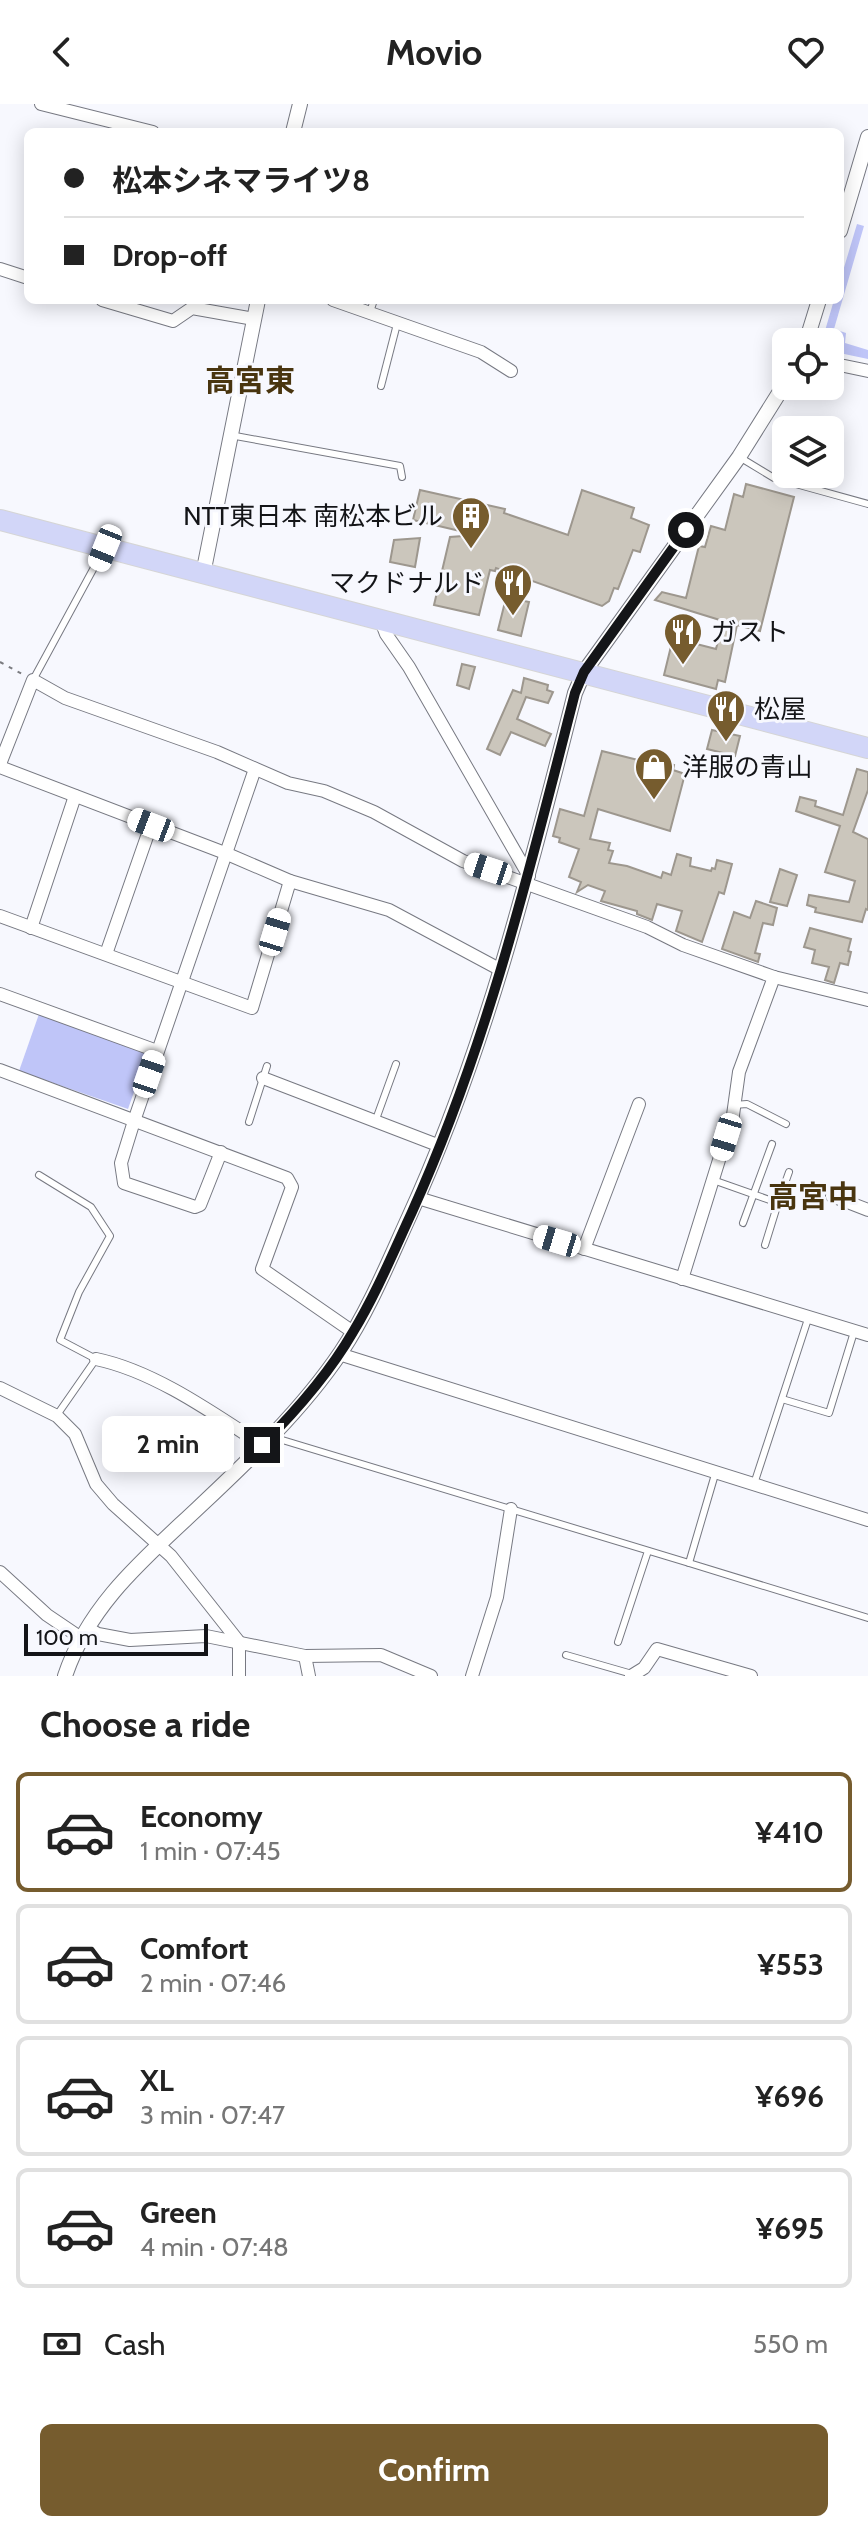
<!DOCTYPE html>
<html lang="en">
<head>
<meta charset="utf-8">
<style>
  :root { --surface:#fff; --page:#f2f2f2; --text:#222; --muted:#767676; --line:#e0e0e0; --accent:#765c2e }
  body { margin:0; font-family:Cabin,"Noto Sans JP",sans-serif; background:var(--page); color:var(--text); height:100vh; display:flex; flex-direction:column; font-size:30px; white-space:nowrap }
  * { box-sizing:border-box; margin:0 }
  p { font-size:26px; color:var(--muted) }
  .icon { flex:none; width:44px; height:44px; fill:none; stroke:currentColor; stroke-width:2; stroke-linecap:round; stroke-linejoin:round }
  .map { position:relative; height:1572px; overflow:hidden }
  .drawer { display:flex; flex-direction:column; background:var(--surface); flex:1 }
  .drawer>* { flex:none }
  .banner { position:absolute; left:24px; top:24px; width:820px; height:176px; border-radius:12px; box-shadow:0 4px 20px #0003; display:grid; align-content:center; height:176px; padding:0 40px; background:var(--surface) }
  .fabs { position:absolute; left:772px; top:224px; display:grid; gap:16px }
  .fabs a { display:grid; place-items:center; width:72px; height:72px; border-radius:12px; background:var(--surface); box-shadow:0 4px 20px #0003; font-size:40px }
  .scale { position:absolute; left:24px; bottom:20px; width:184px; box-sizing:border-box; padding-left:8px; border:4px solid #141518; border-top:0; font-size:22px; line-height:28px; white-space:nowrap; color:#141518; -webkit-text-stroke:6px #f7f8fe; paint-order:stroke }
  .end { position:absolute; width:36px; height:36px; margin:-18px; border:10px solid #141518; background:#fff; box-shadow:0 0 0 4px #fff }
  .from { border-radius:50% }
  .bubble { position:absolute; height:56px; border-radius:12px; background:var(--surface); box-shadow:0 4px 20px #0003; font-size:26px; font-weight:800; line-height:56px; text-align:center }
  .car { position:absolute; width:24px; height:48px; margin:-24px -12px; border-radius:10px; box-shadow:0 0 6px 2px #0007; background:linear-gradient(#fff 24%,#345 0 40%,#fff 0 76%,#345 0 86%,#fff 0) }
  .banner b { display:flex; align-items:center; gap:28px; height:76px; font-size:30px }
  .banner b+b { border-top:2px solid var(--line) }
  .banner i { width:20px; height:20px; background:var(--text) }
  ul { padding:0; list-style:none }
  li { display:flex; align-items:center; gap:24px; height:120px; margin:0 16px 12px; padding:0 24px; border:4px solid var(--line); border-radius:12px }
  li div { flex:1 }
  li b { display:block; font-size:30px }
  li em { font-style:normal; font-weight:800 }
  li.selected { border-color:var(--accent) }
  li>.icon { width:72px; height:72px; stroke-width:1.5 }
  h2 { padding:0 40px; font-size:36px; line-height:96px }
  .pay { display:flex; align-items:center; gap:20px; height:88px; padding:0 40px; font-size:30px }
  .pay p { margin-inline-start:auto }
  .primary-button { display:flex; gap:16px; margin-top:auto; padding:16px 40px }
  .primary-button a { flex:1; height:92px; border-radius:12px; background:var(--accent); color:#fff; font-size:32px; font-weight:800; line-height:92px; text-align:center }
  header { display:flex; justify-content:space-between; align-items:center; height:104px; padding:0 40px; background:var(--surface); font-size:36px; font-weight:800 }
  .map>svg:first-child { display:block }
  .green { fill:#bfc5f8 }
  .building { fill:#cbc6bc; stroke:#9d978e; stroke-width:2 }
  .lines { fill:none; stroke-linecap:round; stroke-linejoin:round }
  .service-casing { stroke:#777982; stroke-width:8 }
  .minor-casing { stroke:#777982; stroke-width:14 }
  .tertiary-casing { stroke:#777982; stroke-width:16 }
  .trunk-casing { stroke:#d5d5d5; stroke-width:22 }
  .path { stroke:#7b7c80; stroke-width:2; stroke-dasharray:4 6; stroke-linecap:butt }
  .service { stroke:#fff; stroke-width:6 }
  .minor { stroke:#fff; stroke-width:12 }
  .tertiary { stroke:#fff; stroke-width:14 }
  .trunk { stroke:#d2d6f8; stroke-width:20 }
  .route { stroke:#141518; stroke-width:10 }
  .labels { text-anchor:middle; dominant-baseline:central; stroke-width:6; stroke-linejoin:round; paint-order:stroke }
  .poi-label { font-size:26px; fill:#141518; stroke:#f7f8fe; text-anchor:start }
  .quarter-label { font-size:30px; font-weight:bold; fill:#49350f; stroke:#f7f8fe }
</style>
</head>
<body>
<header><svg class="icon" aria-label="back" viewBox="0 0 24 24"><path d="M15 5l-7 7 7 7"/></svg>Movio<svg class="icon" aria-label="heart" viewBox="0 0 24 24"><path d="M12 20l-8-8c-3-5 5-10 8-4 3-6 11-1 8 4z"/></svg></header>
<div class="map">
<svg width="868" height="1572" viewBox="0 0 868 1572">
  <rect width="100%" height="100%" fill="#f7f8fe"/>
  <!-- green -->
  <g class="green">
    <polygon points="857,120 864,122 834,225 846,229 845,239 868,246 868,255 830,247 830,238 822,237 834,196 840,196 840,177"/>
    <polygon points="39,910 148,948 128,1005 19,967"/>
  </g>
  <!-- building -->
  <g class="building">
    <polygon points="746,380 794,393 760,527 737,521 725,578 718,576 716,585 664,571 673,534 716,545 723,517 655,496 662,488 686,494 699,442 705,443 711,422 725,426 734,390 743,393"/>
    <polygon points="420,386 505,405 504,409 568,431 582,386 634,404 631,414 649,421 640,448 633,446 618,485 614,484 609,497 602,502 496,464 495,467 490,466 479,511 434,501 450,433 477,431 413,416"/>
    <polygon points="420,434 415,463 390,458 394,436"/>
    <polygon points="510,494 529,498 521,532 498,526 505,498 509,499"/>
    <polygon points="462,560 475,563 469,585 457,581"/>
    <polygon points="524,574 548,581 547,586 553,588 548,599 526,593 517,615 551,630 545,642 511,628 500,651 487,645 513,586 521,589"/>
    <polygon points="712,626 740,632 735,652 707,645"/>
    <polygon points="602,647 654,660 655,656 674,661 673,666 685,670 670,727 598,705 590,735 610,739 608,746 613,747 609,759 627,762 661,774 663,768 671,771 677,750 691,754 690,762 711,767 712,764 715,765 717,756 732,760 724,790 719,788 702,838 676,827 682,807 657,800 652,816 637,810 637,807 601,797 605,787 588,781 577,788 581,778 569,773 579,745 559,738 560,734 553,732 560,705 584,712"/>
    <polygon points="857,665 868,668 868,686 853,728 868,735 868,806 866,805 862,818 815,808 816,804 807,801 809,791 849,798 855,777 825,768 840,722 796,707 800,693 816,697 815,702 843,711"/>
    <polygon points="780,765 797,771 787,802 770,798"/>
    <polygon points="756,797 777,804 773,821 763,819 755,849 760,850 758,858 722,845 734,808 750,814"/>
    <polygon points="810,824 851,835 848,847 851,848 848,861 840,859 834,879 825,876 829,863 812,859 815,846 804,843"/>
  </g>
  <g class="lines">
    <defs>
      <g id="service">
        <polyline points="370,208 374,196"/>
        <polyline points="381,282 397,220"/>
        <polyline points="230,331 400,362 402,373"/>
        <polyline points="741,354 774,374 868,400"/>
        <polyline points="33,576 103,447"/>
        <polyline points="734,1001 747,1000 786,1020"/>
        <polyline points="249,1018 267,962"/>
        <polyline points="375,1018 396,960"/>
        <polyline points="39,1071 91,1103 110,1132 79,1188 60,1236 96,1255 57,1311"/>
        <polyline points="713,1076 778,1099 789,1068"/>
        <polyline points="743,1119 772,1040"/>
        <polyline points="765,1141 778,1099"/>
        <polyline points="782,1295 829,1309 854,1228"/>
        <polyline points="279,1335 689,1459 716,1367"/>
        <polyline points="754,1380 808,1215"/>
        <polyline points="689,1459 868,1514"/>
        <polyline points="618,1538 648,1447"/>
        <polyline points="566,1551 632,1570"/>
      </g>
      <g id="minor">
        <polyline points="41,0 153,28"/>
        <polyline points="0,165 28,174"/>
        <polyline points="102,196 173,217 192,204 254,215"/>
        <polyline points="333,196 481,248 511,267"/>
        <polyline points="830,259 868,267"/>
        <polyline points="381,517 386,530 409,563 529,772"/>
        <polyline points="0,660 33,576 65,594 217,648 288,679 324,687 374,708 463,757 647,823 683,841 774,873 868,896"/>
        <polyline points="0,663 225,749 290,777 389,806 501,866"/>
        <polyline points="0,812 252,904 290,777"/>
        <polyline points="31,824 75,692"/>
        <polyline points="106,850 151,721"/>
        <polyline points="0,890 157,947"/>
        <polyline points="0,966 287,1074 292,1083 262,1165 353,1228"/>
        <polyline points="263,974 440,1042"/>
        <polyline points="221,1048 200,1101 195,1103 124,1079 121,1059 134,1017 255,665"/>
        <polyline points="832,1092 868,1106"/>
        <polyline points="418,1094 868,1231"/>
        <polyline points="584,1145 639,1000"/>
        <polyline points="682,1175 733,1011 739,968 774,873"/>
        <polyline points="339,1250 868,1416"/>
        <path d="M 96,1255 C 154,1267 213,1309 262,1341"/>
        <polyline points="0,1284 57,1312 75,1330 96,1380 113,1400 171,1452 239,1538 239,1572"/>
        <polyline points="0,1468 47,1511 81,1534"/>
        <polyline points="87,1524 98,1530 130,1536 206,1532 305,1552 381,1551 431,1572"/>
        <polyline points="305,1552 309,1572"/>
        <polyline points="472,1572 497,1493 511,1405"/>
        <polyline points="631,1572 644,1564 657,1545 751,1572"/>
      </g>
      <g id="tertiary">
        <polyline points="293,28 300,0"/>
        <polyline points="840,127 868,33"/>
        <polyline points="806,238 819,196"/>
        <polyline points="203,470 258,196"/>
        <path d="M 65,1572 C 89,1500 145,1454 198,1404 C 249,1356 302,1306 341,1248 C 369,1206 388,1159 409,1113 C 486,945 530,767 575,589 L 584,568 L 739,353 L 786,278"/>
      </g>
      <polyline id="trunk" points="0,416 868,644"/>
    </defs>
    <!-- service casing -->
    <use href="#service" class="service-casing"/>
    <!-- minor casing -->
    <use href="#minor" class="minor-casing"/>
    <!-- tertiary casing -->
    <use href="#tertiary" class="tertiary-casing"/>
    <!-- trunk casing -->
    <use href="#trunk" class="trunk-casing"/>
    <!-- path -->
    <polyline class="path" points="0,558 24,571"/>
    <!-- service -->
    <use href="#service" class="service"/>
    <!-- minor -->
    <use href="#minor" class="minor"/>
    <!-- tertiary -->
    <use href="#tertiary" class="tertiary"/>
    <!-- trunk -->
    <use href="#trunk" class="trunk"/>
  </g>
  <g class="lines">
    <!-- route -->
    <path class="route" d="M 262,1341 C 295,1308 330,1268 353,1228 C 376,1190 393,1149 412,1108 C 487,942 530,765 575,589 L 584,568 L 686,426"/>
  </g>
  <!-- icons -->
  <defs>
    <symbol id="building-pin" viewBox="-11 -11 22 30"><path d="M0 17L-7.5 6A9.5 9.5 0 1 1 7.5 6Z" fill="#765c2e" stroke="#f7f8fe"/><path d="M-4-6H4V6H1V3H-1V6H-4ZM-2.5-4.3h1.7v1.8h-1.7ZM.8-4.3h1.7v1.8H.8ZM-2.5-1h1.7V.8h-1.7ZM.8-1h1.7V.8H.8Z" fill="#fff"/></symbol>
    <symbol id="restaurant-pin" viewBox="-11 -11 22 30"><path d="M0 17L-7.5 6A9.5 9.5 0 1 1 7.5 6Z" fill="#765c2e" stroke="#f7f8fe"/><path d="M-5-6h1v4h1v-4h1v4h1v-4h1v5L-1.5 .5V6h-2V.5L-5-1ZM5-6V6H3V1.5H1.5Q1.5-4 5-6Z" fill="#fff"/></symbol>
    <symbol id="shop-pin" viewBox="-11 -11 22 30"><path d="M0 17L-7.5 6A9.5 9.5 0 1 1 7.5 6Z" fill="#765c2e" stroke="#f7f8fe"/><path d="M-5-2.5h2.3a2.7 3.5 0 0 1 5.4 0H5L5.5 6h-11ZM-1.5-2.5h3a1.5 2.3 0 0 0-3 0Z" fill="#fff"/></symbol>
  </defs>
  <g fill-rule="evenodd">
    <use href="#building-pin" x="449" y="390" width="44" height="60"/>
    <use href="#restaurant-pin" x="491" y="457" width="44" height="60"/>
    <use href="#restaurant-pin" x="661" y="506" width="44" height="60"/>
    <use href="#restaurant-pin" x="704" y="583" width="44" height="60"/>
    <use href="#shop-pin" x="632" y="641" width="44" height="60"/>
  </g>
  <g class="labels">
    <!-- poi labels -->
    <g class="poi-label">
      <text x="443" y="412" text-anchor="end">NTT東日本 南松本ビル</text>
      <text x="485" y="479" text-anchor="end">マクドナルド</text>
      <text x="711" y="528">ガスト</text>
      <text x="754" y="605">松屋</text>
      <text x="682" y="663">洋服の青山</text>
    </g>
    <!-- quarter labels -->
    <g class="quarter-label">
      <text x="250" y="276">高宮東</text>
      <text x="813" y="1092">高宮中</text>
    </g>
  </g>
</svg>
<div class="fabs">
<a><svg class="icon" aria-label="locate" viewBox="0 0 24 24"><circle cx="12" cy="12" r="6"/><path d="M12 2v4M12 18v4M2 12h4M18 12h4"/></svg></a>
<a><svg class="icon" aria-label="layers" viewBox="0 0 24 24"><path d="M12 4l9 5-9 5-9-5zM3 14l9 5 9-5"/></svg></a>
</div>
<div class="scale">100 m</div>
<i class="end from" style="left:686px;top:426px"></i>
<i class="end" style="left:262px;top:1341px"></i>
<div class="bubble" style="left:102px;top:1312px;width:132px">2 min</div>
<i class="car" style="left:105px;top:444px;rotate:202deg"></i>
<i class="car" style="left:151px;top:721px;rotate:291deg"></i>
<i class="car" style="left:488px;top:765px;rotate:288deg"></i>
<i class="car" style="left:275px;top:828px;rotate:17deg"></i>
<i class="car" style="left:149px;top:970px;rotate:19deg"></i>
<i class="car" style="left:726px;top:1033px;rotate:197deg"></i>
<i class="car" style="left:557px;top:1137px;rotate:287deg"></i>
<div class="banner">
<b><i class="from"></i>松本シネマライツ8</b>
<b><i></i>Drop-off</b>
</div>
</div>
<section class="drawer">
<h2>Choose a ride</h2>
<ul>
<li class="selected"><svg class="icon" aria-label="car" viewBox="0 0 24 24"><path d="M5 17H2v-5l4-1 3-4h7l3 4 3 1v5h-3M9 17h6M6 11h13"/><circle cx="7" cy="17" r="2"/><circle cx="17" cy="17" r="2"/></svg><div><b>Economy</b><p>1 min · 07:45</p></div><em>¥410</em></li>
<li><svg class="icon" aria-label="car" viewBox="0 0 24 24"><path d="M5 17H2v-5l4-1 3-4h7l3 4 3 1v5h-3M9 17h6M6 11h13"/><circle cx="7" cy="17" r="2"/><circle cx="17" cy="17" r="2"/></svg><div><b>Comfort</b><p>2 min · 07:46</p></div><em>¥553</em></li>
<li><svg class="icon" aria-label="car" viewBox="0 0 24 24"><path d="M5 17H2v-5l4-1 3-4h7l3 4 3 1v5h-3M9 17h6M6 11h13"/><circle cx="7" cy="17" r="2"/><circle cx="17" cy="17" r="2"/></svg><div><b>XL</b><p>3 min · 07:47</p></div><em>¥696</em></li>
<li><svg class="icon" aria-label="car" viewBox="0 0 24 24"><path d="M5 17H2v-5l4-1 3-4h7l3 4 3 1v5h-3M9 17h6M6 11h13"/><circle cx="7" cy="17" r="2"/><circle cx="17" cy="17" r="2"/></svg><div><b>Green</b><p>4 min · 07:48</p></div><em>¥695</em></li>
</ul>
<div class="pay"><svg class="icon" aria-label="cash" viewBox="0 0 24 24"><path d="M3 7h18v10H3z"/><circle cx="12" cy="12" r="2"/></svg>Cash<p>550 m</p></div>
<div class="primary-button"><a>Confirm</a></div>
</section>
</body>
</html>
